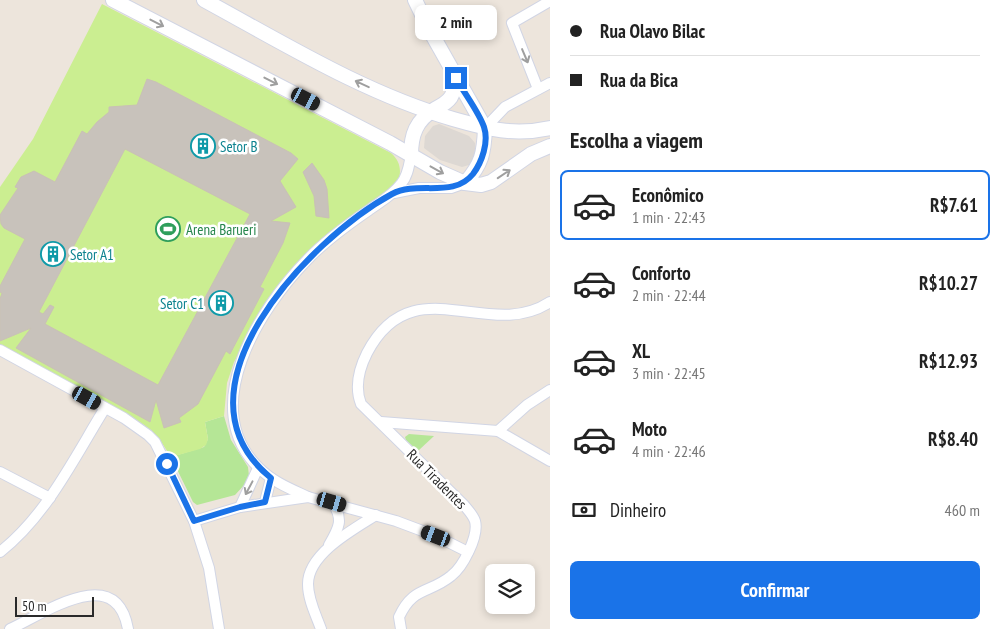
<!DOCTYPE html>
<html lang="pt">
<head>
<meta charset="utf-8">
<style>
  :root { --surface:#fff; --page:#f2f2f2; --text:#222; --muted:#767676; --line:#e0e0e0; --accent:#1a73e8 }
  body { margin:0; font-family:"PT Sans Narrow",sans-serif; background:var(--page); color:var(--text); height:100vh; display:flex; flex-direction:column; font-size:19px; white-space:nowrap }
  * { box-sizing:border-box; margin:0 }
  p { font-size:16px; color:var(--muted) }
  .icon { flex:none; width:28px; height:28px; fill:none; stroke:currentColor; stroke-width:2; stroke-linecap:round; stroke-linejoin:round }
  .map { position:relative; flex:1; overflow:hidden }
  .sheet { display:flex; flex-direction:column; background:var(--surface); width:450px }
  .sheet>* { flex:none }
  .guide { display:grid; align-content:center; height:110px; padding:0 20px; background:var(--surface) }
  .fabs { position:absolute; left:485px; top:564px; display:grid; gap:10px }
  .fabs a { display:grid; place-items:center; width:50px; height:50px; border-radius:8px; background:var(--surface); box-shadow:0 2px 8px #0003; font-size:25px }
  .scale { position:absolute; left:15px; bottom:12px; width:79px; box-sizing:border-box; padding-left:5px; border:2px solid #2a2a2a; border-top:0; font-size:14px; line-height:18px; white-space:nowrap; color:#2a2a2a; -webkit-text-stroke:4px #fff; paint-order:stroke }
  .end { position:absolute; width:22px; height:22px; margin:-11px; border:6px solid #1a73e8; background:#fff; box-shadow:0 0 0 2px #fff }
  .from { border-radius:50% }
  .bubble { position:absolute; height:35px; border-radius:8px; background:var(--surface); box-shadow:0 2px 8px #0003; font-size:16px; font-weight:700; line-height:35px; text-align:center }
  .car { position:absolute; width:15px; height:30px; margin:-15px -8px; border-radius:6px; box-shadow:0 0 4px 1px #0007; background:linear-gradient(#222 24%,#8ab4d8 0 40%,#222 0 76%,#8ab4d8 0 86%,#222 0) }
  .guide b { display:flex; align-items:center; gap:18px; height:48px; font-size:19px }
  .guide b+b { border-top:1px solid var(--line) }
  .guide i { width:12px; height:12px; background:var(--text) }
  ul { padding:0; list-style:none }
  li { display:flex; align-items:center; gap:15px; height:70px; margin:0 10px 8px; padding:0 10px; border:2px solid transparent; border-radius:8px }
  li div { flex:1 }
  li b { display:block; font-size:19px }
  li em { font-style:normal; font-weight:700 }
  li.selected { border-color:var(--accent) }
  li>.icon { width:45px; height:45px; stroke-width:1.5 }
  h2 { padding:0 20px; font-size:22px; line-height:60px }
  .pay { display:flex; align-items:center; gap:12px; height:55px; padding:0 20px; font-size:19px }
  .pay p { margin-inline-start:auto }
  .cta { display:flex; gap:10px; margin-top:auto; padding:10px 20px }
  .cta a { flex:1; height:58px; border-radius:8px; background:var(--accent); color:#fff; font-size:20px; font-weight:700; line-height:58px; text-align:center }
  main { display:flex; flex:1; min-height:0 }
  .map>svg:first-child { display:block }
  .green { fill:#b5e696 }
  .pitch { fill:#cbee91 }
  .plaza { fill:#ddd8d3 }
  .building { fill:#c8c2bb; stroke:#c9c1b5; fill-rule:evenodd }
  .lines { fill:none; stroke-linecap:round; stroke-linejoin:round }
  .minor-casing { stroke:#d1d5e4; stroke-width:12 }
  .secondary-casing { stroke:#d1d5e4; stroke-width:16 }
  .minor { stroke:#fff; stroke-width:10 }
  .secondary { stroke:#fff; stroke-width:14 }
  .oneway { stroke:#9f9f9f }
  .route { stroke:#1a73e8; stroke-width:6 }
  .labels { text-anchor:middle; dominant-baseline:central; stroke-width:5; stroke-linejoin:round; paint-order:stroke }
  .culture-label { font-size:15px; fill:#0d838f; stroke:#fff; text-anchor:start }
  .leisure-label { font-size:15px; fill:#27864d; stroke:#fff; text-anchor:start }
  .street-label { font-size:15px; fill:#2a2a2a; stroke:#fff }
</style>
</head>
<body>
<main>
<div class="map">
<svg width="550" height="629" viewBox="0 0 550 629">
  <rect width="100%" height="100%" fill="#ede5dc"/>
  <!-- green -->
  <g class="green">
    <polygon points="224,416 231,440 248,467 249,476 245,484 235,495 197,505 193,502 171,457 204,447 208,439 205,422"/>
    <polygon points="409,434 434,436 418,451 406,440 405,437"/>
  </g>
  <!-- pitch -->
  <path class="pitch" d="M 102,4 L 391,153 C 400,161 402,170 398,182 L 327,237 L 269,301 L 234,362 L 227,383 L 224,416 L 205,422 L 208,439 L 206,445 L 200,449 L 171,457 L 158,437 L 144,425 L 0,345 L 0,187 L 33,139 Z"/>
  <!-- plaza -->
  <polygon class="plaza" points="439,124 469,136 475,143 476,155 469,165 462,167 440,160 424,148 425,136 433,126"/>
  <!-- building -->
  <g class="building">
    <path d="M 147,79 L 156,82 L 291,153 L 298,159 L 280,181 L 296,207 L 271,221 L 290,223 L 283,243 L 260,287 L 264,289 L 230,354 L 226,351 L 198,404 L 179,418 L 181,422 L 164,428 L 156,400 L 150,422 L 16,348 L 31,328 L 0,341 L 0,299 L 2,293 L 0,292 L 0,286 L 25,239 L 4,228 L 1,224 L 0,215 L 18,188 L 15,187 L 21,177 L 34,171 L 55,182 L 82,131 L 87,134 L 97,122 L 109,112 L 109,107 L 137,105 ZM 125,149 L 250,214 L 158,385 L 45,324 L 54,307 L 50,305 L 43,314 L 39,312 Z"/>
    <polygon points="312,163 324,180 327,189 329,218 316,216 314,196 303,172"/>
  </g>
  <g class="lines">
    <defs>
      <g id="minor">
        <polyline points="538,89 512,23 550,1"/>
        <polyline points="485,128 505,107 550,83"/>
        <polyline points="394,193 419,188 451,188 465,183"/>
        <polyline points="0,350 124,418 148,435 155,442 194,521 209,568 219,629"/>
        <polyline points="381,422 498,431 550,461"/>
        <polyline points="498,431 527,405 550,390"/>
        <polyline points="0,472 50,498"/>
        <path d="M 308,497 C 291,489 273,482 259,468 C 197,408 259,309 307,260 C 325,241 347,225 369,210 C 380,202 393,195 401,184 C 408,176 409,165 411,155"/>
        <polyline points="265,502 271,478"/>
        <polyline points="240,507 258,468"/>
        <polyline points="194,521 240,507 308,497 396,521 436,536 468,552"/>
        <path d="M 329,545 C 339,528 344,519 332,502"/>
        <path d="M 0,552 C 47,515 74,458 105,408"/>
        <path d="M 10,629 C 45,613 116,562 128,629"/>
        <path d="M 321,629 C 316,615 308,600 308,584 C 308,554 352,530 376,515"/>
        <path d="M 401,629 L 399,617 C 413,586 429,594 451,576 C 463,567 479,536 475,521 C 473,515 468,510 464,505 L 361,404 C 354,386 359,369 367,353 C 413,265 488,343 550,302"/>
      </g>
      <g id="secondary">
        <polyline points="113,0 390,143 440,172 465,183 481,185 491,182 531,154 550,146"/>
        <path d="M 204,0 C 285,44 364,93 453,119 C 488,129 514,136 550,128"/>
        <polyline points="415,0 429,29 485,128"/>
        <path d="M 411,155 C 411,135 416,120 435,109 C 441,106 447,103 451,97 C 454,92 455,84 456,78"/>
        <path d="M 465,183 C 482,164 484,153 485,128"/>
      </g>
    </defs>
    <!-- minor casing -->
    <use href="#minor" class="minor-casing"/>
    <!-- secondary casing -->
    <use href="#secondary" class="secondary-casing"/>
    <!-- minor -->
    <use href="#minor" class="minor"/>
    <!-- secondary -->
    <use href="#secondary" class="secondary"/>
  </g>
  <!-- one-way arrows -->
  <defs><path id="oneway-shaft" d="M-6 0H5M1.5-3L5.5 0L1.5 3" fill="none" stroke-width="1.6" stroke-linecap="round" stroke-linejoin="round" transform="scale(1.25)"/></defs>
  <g class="oneway">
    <use href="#oneway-shaft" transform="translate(157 23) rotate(27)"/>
    <use href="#oneway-shaft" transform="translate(525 56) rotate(67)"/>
    <use href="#oneway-shaft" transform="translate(271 81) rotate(27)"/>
    <use href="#oneway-shaft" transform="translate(362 84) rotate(-155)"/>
    <use href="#oneway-shaft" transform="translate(437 170) rotate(29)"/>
    <use href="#oneway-shaft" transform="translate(504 174) rotate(-34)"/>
    <use href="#oneway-shaft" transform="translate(249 488) rotate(118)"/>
  </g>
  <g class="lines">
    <!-- route -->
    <path class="route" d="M 167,464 L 194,521 L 240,507 L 265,502 L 271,478 C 164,391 309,239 392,194 C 418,180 453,199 473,174 C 482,162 489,142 484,127 C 479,112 464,93 456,78"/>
  </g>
  <!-- icons -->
  <defs>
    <symbol id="building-ring" viewBox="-11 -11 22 22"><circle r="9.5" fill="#fff" stroke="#0f9aa8" stroke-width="1.5"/><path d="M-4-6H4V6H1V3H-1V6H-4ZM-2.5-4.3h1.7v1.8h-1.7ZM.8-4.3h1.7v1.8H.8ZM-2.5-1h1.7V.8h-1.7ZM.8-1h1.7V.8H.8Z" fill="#0f9aa8"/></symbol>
    <symbol id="stadium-ring" viewBox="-11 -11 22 22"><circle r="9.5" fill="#fff" stroke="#2e9e5b" stroke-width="1.5"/><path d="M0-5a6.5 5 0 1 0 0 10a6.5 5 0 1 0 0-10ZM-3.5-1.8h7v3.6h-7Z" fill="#2e9e5b"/></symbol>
  </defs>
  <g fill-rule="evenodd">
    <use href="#building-ring" x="189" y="132" width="28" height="28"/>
    <use href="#stadium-ring" x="154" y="215" width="28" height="28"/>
    <use href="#building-ring" x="39" y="240" width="28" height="28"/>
    <use href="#building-ring" x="207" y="289" width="28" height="28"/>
  </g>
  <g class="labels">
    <!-- culture labels -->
    <g class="culture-label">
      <text x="220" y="146">Setor B</text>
      <text x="70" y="254">Setor A1</text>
      <text x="204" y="303" text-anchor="end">Setor C1</text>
    </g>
    <!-- leisure labels -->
    <g class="leisure-label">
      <text x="186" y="229">Arena Barueri</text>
    </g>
    <!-- street labels -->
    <g class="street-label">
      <text transform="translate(437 479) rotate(45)">Rua Tiradentes</text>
    </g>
  </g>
</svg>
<div class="fabs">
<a><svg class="icon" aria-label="layers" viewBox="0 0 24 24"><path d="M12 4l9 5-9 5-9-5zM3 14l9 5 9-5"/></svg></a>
</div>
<div class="scale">50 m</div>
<i class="end from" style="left:167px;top:464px"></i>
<i class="end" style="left:456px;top:78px"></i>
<div class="bubble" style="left:415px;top:5px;width:82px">2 min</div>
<i class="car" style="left:306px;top:99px;rotate:117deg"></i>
<i class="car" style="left:87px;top:398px;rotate:119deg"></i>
<i class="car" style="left:332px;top:502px;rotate:106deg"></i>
<i class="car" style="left:436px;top:536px;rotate:291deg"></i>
</div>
<section class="sheet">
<div class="guide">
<b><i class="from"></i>Rua Olavo Bilac</b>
<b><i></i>Rua da Bica</b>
</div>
<h2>Escolha a viagem</h2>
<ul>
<li class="selected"><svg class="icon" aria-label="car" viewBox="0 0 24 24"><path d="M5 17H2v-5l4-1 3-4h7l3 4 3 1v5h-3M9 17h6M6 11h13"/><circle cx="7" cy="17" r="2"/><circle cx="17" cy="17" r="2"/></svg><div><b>Econômico</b><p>1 min · 22:43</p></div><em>R$7.61</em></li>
<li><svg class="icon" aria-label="car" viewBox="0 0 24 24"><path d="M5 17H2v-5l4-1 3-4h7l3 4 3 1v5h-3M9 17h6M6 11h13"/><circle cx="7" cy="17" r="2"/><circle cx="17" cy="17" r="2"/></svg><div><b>Conforto</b><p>2 min · 22:44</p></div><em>R$10.27</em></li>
<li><svg class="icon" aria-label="car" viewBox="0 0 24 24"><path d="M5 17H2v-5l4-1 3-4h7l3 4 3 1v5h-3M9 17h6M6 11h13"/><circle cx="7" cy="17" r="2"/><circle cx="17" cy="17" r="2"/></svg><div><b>XL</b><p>3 min · 22:45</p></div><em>R$12.93</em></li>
<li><svg class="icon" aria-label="car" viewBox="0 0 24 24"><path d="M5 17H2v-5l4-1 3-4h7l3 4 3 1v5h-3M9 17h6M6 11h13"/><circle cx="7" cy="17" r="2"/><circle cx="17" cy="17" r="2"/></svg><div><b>Moto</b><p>4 min · 22:46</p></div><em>R$8.40</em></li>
</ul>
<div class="pay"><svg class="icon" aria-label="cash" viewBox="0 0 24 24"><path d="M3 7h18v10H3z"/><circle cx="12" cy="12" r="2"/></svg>Dinheiro<p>460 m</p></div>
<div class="cta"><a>Confirmar</a></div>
</section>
</main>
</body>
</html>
